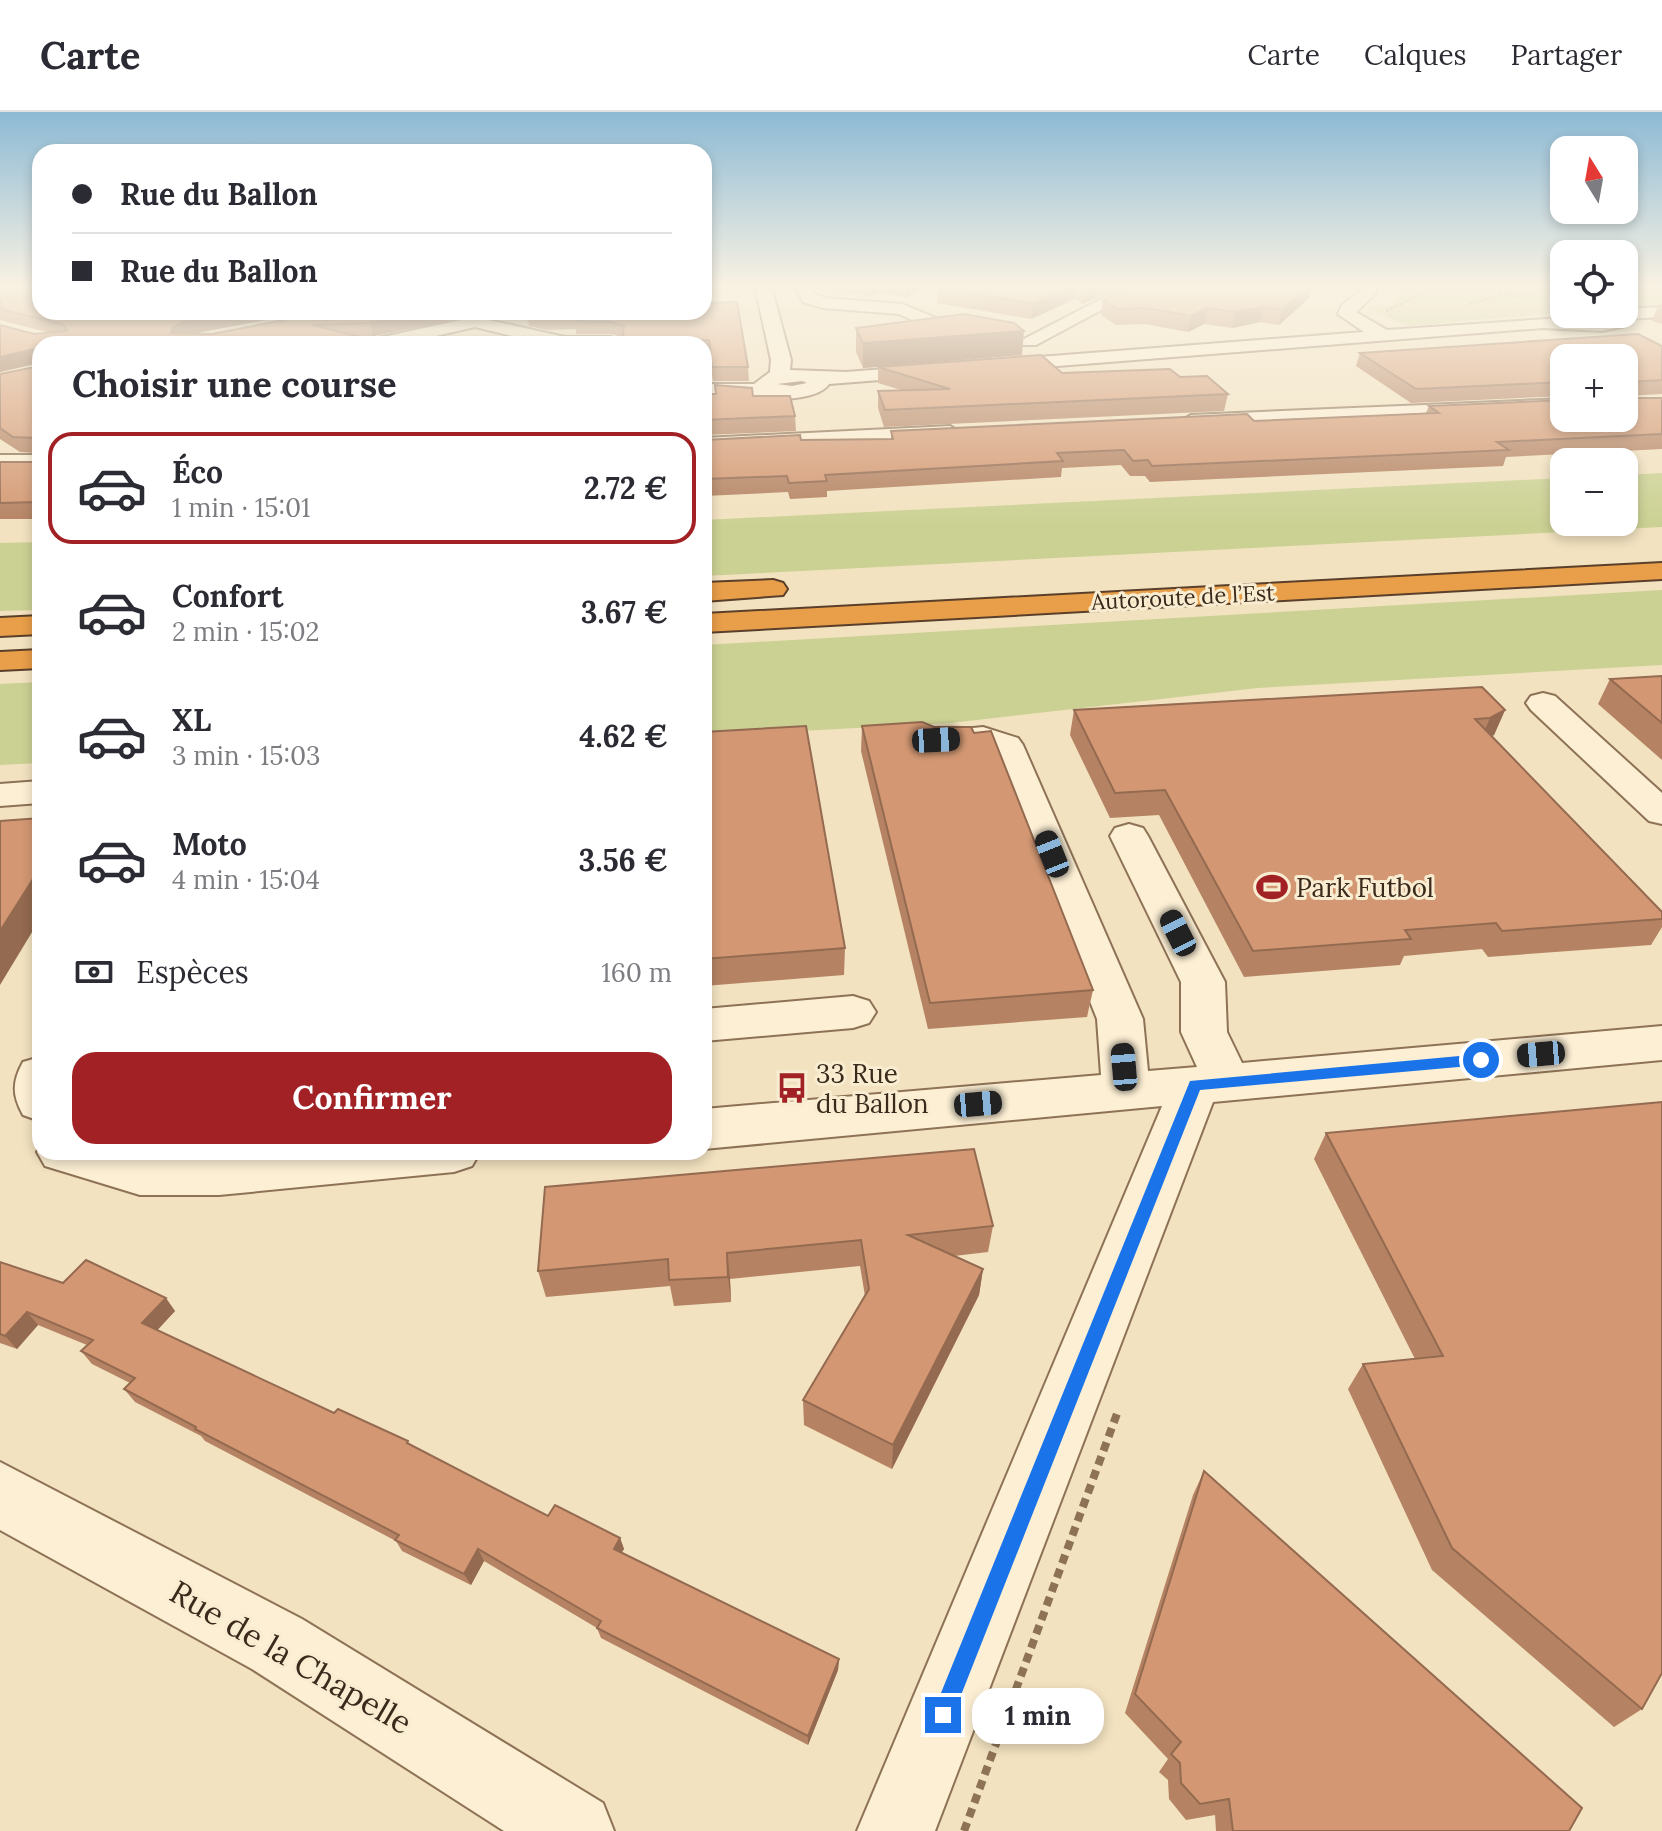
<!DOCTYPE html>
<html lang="fr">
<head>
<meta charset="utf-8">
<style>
  :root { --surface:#fff; --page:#f2f2f3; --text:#2b2b33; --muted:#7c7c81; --line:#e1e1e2; --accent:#a12125 }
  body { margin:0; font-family:Lora,serif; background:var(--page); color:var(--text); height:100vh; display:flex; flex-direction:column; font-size:30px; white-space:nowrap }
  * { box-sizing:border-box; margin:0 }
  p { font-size:26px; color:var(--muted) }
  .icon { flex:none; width:44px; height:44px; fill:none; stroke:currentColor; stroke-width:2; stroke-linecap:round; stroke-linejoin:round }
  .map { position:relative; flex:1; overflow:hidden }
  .details { position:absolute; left:32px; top:224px; width:680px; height:824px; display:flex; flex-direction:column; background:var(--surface); border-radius:24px; box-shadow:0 4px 12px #0003 }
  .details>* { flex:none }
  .hud { position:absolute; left:32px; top:32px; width:680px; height:176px; border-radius:24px; box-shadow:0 4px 12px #0003; display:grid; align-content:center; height:176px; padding:0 40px; background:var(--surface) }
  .needle { width:52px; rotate:349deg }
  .controls { position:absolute; left:1550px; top:24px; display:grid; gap:16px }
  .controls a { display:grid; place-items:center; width:88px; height:88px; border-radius:16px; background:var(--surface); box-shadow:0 4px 12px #0003; font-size:40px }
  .end { position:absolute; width:36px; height:36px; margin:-18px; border:10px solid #1a73e8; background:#fff; box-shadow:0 0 0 4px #fff }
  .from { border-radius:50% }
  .bubble { position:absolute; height:56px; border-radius:24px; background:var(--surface); box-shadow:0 4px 12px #0003; font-size:26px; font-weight:700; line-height:56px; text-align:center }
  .car { position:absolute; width:24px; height:48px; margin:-24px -12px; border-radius:10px; box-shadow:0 0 6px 2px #0007; background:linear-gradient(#222 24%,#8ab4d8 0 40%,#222 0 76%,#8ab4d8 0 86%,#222 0) }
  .hud b { display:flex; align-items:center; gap:28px; height:76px; font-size:30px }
  .hud b+b { border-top:2px solid var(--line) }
  .hud i { width:20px; height:20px; background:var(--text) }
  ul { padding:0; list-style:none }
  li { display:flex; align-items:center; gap:24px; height:112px; margin:0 16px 12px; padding:0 24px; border:4px solid transparent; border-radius:24px }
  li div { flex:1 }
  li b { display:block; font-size:30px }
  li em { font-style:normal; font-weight:700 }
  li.selected { border-color:var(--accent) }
  li>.icon { width:72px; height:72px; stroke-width:1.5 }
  h2 { padding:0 40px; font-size:36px; line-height:96px }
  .pay { display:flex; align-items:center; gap:20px; height:88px; padding:0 40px; font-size:30px }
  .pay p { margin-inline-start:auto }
  .primary-button { display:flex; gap:16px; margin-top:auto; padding:16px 40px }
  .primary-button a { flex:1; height:92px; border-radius:24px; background:var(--accent); color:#fff; font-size:32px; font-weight:700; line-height:92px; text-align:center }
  header { display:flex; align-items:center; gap:48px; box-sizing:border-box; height:112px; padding:0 40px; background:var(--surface); border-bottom:2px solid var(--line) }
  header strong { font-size:38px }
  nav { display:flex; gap:44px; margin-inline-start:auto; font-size:28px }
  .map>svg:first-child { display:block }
  .green { fill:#cbd193 }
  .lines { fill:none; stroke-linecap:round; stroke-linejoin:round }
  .minor-casing { stroke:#8d7256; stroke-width:4 }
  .highway-casing { stroke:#5a402b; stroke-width:4 }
  .path-far1 { stroke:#8d7256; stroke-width:2; stroke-dasharray:3 2; stroke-linecap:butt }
  .path { stroke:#8d7256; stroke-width:8; stroke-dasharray:9 6; stroke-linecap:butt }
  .minor { fill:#fcefd4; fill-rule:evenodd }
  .highway { fill:#e99e49; fill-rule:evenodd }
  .wall { fill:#b58363 }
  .shaded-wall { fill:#946a50 }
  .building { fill:#d39873; stroke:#946a50; stroke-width:2 }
  .route { fill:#1a73e8 }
  .labels { text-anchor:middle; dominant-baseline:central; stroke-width:6; stroke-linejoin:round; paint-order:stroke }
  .far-street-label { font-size:22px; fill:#3b2a1c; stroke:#f8ecd1 }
  .poi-label { font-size:26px; fill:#3b2a1c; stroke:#f8ecd1; text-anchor:start }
  .near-street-label { font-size:32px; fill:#3b2a1c; stroke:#f8ecd1 }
</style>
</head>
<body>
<header>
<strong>Carte</strong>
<nav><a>Carte</a><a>Calques</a><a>Partager</a></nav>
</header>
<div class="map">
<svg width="1662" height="1719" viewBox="0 0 1662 1719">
  <rect width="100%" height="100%" fill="#f2e2c0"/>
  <!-- green -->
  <g class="green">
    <polygon points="1392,174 1564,174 1564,200 1409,214 1367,196 1391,193 1402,183"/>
    <polygon points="1624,174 1662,174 1662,191 1624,195"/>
    <polygon points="1662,361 1662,415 704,464 704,408 1564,366 1564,410 1624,410 1624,363"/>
    <polygon points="40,430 40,498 0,499 0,431"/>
    <polygon points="1662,478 1662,553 1258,576 951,611 704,624 704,533"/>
    <polygon points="40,570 40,651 0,653 0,572"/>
  </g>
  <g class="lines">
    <defs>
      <g id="minor">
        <path d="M 755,174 L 771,174 L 791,248 L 790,258 L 846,260 L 1364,220 L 1338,202 L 1342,193 L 1360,179 L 1359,174 L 1375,174 L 1377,180 L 1356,200 L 1387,218 L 1562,206 L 1564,199 L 1564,202 L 1580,202 L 1600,208 L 1591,202 L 1624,202 L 1624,197 L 1662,195 L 1662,205 L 1627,207 L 1626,214 L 1602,219 L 1543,216 L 829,272 C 813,296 732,285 704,284 L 704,272 L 754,272 L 770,260 L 771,248 ZM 802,269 L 807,271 L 792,274 L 777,272 Z"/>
        <polygon points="795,174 809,174 815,182 825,186 902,192 941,208 980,214 989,220 980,226 931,217 899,202 823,196 803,190"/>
        <polygon points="1126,174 1146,174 1036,233 1022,233 1020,229"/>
        <polygon points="475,205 565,225 611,225 620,231 546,232 475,215 401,232 367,232 369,228"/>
        <polygon points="1564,287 1564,299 1191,317 1180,310 1191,303"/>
        <polygon points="950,314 961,321 958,326 704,340 704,326"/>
        <rect x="0" y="343" width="40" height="14"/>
        <polygon points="1543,581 1555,584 1662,681 1662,712 1649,709 1531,598 1526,591 1531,584"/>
        <path d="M 983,615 L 1018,626 L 1023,633 L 1143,907 L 1148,959 L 1197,955 L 1181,920 L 1181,870 L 1110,724 L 1115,716 L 1129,712 L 1143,716 L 1148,724 L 1225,870 L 1227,920 L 1242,951 L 1662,914 L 1662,948 L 1213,990 L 935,1719 L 857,1719 L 1162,994 L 704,1037 L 704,997 L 1101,963 L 1097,907 L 991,640 C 969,632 946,641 924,635 L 919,628 L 924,621 Z"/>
        <polygon points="40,669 40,691 0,694 0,672"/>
        <polygon points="853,884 869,889 876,900 869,911 853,916 704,929 704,897"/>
        <path d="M 40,945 L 40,1009 L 23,1003 C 12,983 12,970 23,950 Z"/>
        <polygon points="40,1035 40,1040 480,1040 472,1054 454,1060 219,1083 140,1083 45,1054 37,1040"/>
        <polygon points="0,1350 302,1507 603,1691 614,1719 504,1719 252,1557 0,1418"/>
      </g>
      <g id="highway">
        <polygon points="1662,451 1662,467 704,520 704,502"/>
        <polygon points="773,468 783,471 787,477 783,483 704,489 704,471"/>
        <polygon points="40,504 40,522 0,524 0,506"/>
        <polygon points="40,538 40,556 0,558 0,540"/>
      </g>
    </defs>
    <!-- minor casing -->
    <use href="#minor" class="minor-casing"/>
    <!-- highway casing -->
    <use href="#highway" class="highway-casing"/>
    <!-- path-far1 -->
    <g class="path-far1">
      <polyline points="1410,174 1422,180"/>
      <polyline points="1469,174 1516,185 1562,174"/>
      <polyline points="1431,178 1461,174"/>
      <polyline points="1470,192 1532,174"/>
      <polyline points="1386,199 1439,174"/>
    </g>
    <!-- path -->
    <polyline class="path" points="964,1719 1118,1299"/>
    <!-- minor -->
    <use href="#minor" class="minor"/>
    <!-- highway -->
    <use href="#highway" class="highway"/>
  </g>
  <!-- wall -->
  <g class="wall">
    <polygon points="0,174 40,174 308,200 196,221 212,222 325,200 496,200 373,224 40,232 40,348 37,341 20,340 0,327 0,262 35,255 35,252 0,260 0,213 34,222 50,221 0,208 0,187 37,177 38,175 0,185"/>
    <polygon points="812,174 940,174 920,178 906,185 879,181 869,184 814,176"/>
    <polygon points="952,174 1120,174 1083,192 1075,187 1031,207 937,191 938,175"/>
    <polygon points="1131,174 1315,174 1311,177 1309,186 1279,213 1260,210 1232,216 1204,212 1188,220 1145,212 1116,213 1101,203 1103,188"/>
    <polygon points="1659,192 1662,192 1662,212 1652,209"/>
    <polygon points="704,200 748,255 749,269 713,269 709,241 704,242 704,232 622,232 623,226 613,222 576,222 576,217 547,218 529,214 527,201"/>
    <polygon points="856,216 1022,243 863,256 856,240"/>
    <polygon points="1662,234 1662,282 1627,284 1630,286 1662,286 1662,337 1506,345 1503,354 1150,370 1145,364 1130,364 1121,353 1062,356 1061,365 827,379 827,385 790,387 788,380 704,384 704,328 891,327 891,319 1254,309 1426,301 1429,294 1624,306 1564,246 1564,284 1411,291 1356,254 1360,241"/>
    <polygon points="878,255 1180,265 1228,282 1224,299 884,315 878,296 878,279 901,278 878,271"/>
    <polygon points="715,273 753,284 795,304 796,319 704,323 704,282 715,282"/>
    <rect x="0" y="350" width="40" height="57"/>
    <polygon points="1662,564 1662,648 1598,592 1610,567"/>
    <polygon points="1074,598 1505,598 1494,623 1492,624 1662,800 1662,815 1651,833 1488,845 1482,837 1404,844 1400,853 1244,865 1159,703 1110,706 1070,623"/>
    <polygon points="862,614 1093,878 1087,905 928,917 861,639"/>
    <polygon points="704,620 845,836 844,863 704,874"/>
    <polygon points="1326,1021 1642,1597 1614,1615 1432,1458 1348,1277 1363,1252 1415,1247 1314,1047"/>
    <polygon points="993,1114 988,1140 954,1144 983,1157 979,1183 892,1357 804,1313 803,1288 865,1184 860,1154 730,1167 731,1190 674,1194 670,1174 546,1185 538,1159"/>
    <polygon points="0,1150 63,1171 175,1199 157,1218 334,1301 410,1333 548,1404 620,1426 624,1437 621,1441 839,1547 838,1558 808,1633 601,1526 597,1516 484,1449 471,1473 402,1439 396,1429 205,1329 201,1324 135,1290 124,1277 130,1271 92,1252 81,1239 87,1233 38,1213 17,1237 0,1231"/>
    <polygon points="1204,1359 1569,1719 1216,1719 1215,1703 1186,1708 1169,1687 1168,1668 1159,1660 1168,1647 1125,1601 1193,1383"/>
  </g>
  <!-- shaded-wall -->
  <g class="shaded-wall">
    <polygon points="0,174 39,174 0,185"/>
    <polygon points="870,174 879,174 879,181 869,184"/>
    <polygon points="906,174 940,174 920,178 906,185"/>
    <polygon points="1072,174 1077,174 1075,187 1031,207 1033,192"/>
    <polygon points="1091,174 1120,174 1083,192 1085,177"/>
    <polygon points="1306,174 1315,174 1311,177 1309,186 1279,213 1282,197"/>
    <polygon points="1264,195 1260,210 1232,216 1235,200"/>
    <polygon points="1207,196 1204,212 1188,220 1191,204"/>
    <polygon points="237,200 308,200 186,223 171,221 172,216 182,210"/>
    <polygon points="428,200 496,200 373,224 370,211"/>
    <polygon points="1024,219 1022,243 863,256 863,231"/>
    <polygon points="34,237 39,251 0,260 0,245"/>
    <polygon points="1505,598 1494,623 1479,631 1490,606"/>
    <polygon points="40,756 40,807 0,873 0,819"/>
    <polygon points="727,1141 730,1167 731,1190 728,1165"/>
    <polygon points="983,1157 979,1183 892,1357 893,1333"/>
    <polygon points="166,1186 175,1199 152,1224 142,1211"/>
    <polygon points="27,1200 38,1213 17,1237 5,1224"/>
    <polygon points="620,1426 624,1437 617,1448 614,1437"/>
    <polygon points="478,1437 484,1449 471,1473 464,1462"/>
    <polygon points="839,1547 838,1558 808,1633 808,1624"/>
  </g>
  <!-- building -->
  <g class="building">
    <polygon points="38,174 40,174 40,200 237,200 182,210 172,216 171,221 212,222 325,200 428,200 370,211 313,213 387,232 40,232 40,342 36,339 35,326 13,325 0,316 0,262 35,255 37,240 34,237 0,245 0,213 34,222 67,219 63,212 0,197 0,187 37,177"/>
    <polygon points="952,174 1072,174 1033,192 938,175"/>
    <polygon points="1131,174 1310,174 1282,197 1264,195 1235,200 1207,196 1191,204 1147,196 1118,197 1103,188"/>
    <polygon points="737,190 748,255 712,255 709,228 622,231 624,214 611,210 575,209 576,204 545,205 527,201 527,200 704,200 704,191"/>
    <polygon points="964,202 1014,211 1024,219 863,231 856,216"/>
    <polygon points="1638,222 1662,234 1662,268 1628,270 1627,283 1630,286 1662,286 1662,322 1497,330 1509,338 1152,354 1148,348 1133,349 1124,338 1057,341 1063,349 825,363 827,369 789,371 787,364 704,367 704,328 800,323 801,328 893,327 891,319 1247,302 1254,309 1439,301 1429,294 1564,288 1564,306 1624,306 1624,246 1564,246 1564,270 1416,277 1360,241"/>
    <polygon points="1041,243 1062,261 1170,257 1180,265 1207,264 1228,282 885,298 878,279 950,277 878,255"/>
    <polygon points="715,273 752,276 753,284 790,284 795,304 704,308 704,282 716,282"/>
    <polygon points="0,350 40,350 40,390 0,391"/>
    <polygon points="1662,564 1662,611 1610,567"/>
    <polygon points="1482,575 1505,598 1490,606 1475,607 1662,800 1662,807 1502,819 1496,811 1405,818 1411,827 1253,839 1165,678 1115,681 1074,598"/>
    <polygon points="922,610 934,615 971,615 974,621 991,619 1093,878 930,891 862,614"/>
    <polygon points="806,614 845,836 704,847 704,620"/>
    <polygon points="40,706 40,756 0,819 0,709"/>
    <polygon points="1662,990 1662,1561 1642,1597 1452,1436 1363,1252 1443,1244 1326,1021"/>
    <polygon points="974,1037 993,1114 908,1123 983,1157 893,1333 803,1288 869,1177 861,1128 727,1141 728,1165 669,1168 668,1147 538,1159 545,1075"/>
    <polygon points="86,1148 166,1186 142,1211 334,1301 338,1297 408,1329 407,1331 548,1404 555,1393 620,1426 614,1437 839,1547 808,1624 597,1516 601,1509 478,1437 464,1462 395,1428 399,1423 195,1317 196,1315 124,1277 135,1266 81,1239 93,1228 27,1200 5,1224 0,1222 0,1150 63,1171"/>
    <polygon points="1204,1359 1582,1696 1569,1719 1233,1719 1229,1687 1200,1692 1181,1671 1180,1651 1171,1642 1181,1630 1135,1582"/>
  </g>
  <!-- sky -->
  <linearGradient id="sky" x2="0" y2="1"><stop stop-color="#8dbad5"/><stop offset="0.42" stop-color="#f9f2e3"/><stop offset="1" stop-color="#f9f2e3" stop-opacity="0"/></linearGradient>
  <rect width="1662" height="414" fill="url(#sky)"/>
  <!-- route -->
  <polygon class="route" points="1481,942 1488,948 1481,953 1200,978 950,1611 943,1614 935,1611 932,1603 1190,969"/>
  <!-- icons -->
  <defs>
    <symbol id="stadium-bare" viewBox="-9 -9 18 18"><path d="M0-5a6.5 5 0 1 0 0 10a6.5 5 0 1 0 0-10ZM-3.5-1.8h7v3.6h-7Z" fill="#a12125" stroke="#f8ecd1" stroke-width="2.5" paint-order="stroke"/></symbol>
    <symbol id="bus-bare" viewBox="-9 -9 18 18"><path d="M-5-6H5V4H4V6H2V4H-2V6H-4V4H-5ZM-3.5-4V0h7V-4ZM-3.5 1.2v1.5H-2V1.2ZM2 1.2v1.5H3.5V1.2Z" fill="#a12125" stroke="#f8ecd1" stroke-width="2.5" paint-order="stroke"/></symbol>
  </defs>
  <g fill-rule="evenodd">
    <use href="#stadium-bare" x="1250" y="753" width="44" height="44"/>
    <use href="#bus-bare" x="770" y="954" width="44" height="44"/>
  </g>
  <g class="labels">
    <!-- far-street labels -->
    <g class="far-street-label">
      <text transform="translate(1183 485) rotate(-3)">Autoroute de l’Est</text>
    </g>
    <!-- poi labels -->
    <g class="poi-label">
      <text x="1296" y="775">Park Futbol</text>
      <text x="816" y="961">33 Rue<tspan x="816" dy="30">du Ballon</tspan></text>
    </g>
    <!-- near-street labels -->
    <g class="near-street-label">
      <text transform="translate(291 1545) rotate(30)">Rue de la Chapelle</text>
    </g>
  </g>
</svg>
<div class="controls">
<a><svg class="needle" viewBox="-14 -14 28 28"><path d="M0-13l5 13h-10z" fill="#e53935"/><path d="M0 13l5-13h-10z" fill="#7c7c81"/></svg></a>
<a><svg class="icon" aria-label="locate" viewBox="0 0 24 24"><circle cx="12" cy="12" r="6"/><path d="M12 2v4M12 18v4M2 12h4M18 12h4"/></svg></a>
<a>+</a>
<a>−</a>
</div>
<i class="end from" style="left:1481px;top:948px"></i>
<i class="end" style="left:943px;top:1603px"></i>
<div class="bubble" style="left:972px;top:1576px;width:132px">1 min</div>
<i class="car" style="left:936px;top:628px;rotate:87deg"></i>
<i class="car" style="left:1052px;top:742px;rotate:338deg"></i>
<i class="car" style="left:1178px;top:821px;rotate:333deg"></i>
<i class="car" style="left:1541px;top:942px;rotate:265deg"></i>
<i class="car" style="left:1124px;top:955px;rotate:355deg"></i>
<i class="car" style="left:978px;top:992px;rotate:85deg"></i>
<div class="hud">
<b><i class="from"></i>Rue du Ballon</b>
<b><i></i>Rue du Ballon</b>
</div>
<section class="details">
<h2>Choisir une course</h2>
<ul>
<li class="selected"><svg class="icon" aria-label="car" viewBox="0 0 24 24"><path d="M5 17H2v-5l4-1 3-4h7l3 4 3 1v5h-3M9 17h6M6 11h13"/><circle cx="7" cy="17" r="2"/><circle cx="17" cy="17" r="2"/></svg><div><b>Éco</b><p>1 min · 15:01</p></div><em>2.72 €</em></li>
<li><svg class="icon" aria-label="car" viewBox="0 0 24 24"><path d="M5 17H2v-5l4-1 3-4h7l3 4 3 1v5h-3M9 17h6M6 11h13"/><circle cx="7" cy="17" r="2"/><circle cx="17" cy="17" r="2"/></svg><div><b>Confort</b><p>2 min · 15:02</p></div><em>3.67 €</em></li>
<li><svg class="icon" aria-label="car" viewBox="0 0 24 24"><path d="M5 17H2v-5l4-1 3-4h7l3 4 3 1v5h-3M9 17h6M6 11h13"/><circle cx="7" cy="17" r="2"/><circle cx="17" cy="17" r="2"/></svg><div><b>XL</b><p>3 min · 15:03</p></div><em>4.62 €</em></li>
<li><svg class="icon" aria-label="car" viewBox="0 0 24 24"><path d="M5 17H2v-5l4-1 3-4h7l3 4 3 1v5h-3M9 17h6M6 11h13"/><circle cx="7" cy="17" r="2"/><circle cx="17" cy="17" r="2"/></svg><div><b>Moto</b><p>4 min · 15:04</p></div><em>3.56 €</em></li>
</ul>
<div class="pay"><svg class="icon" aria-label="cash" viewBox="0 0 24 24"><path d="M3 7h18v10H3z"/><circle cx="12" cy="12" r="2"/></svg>Espèces<p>160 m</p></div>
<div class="primary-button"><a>Confirmer</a></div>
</section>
</div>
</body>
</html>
